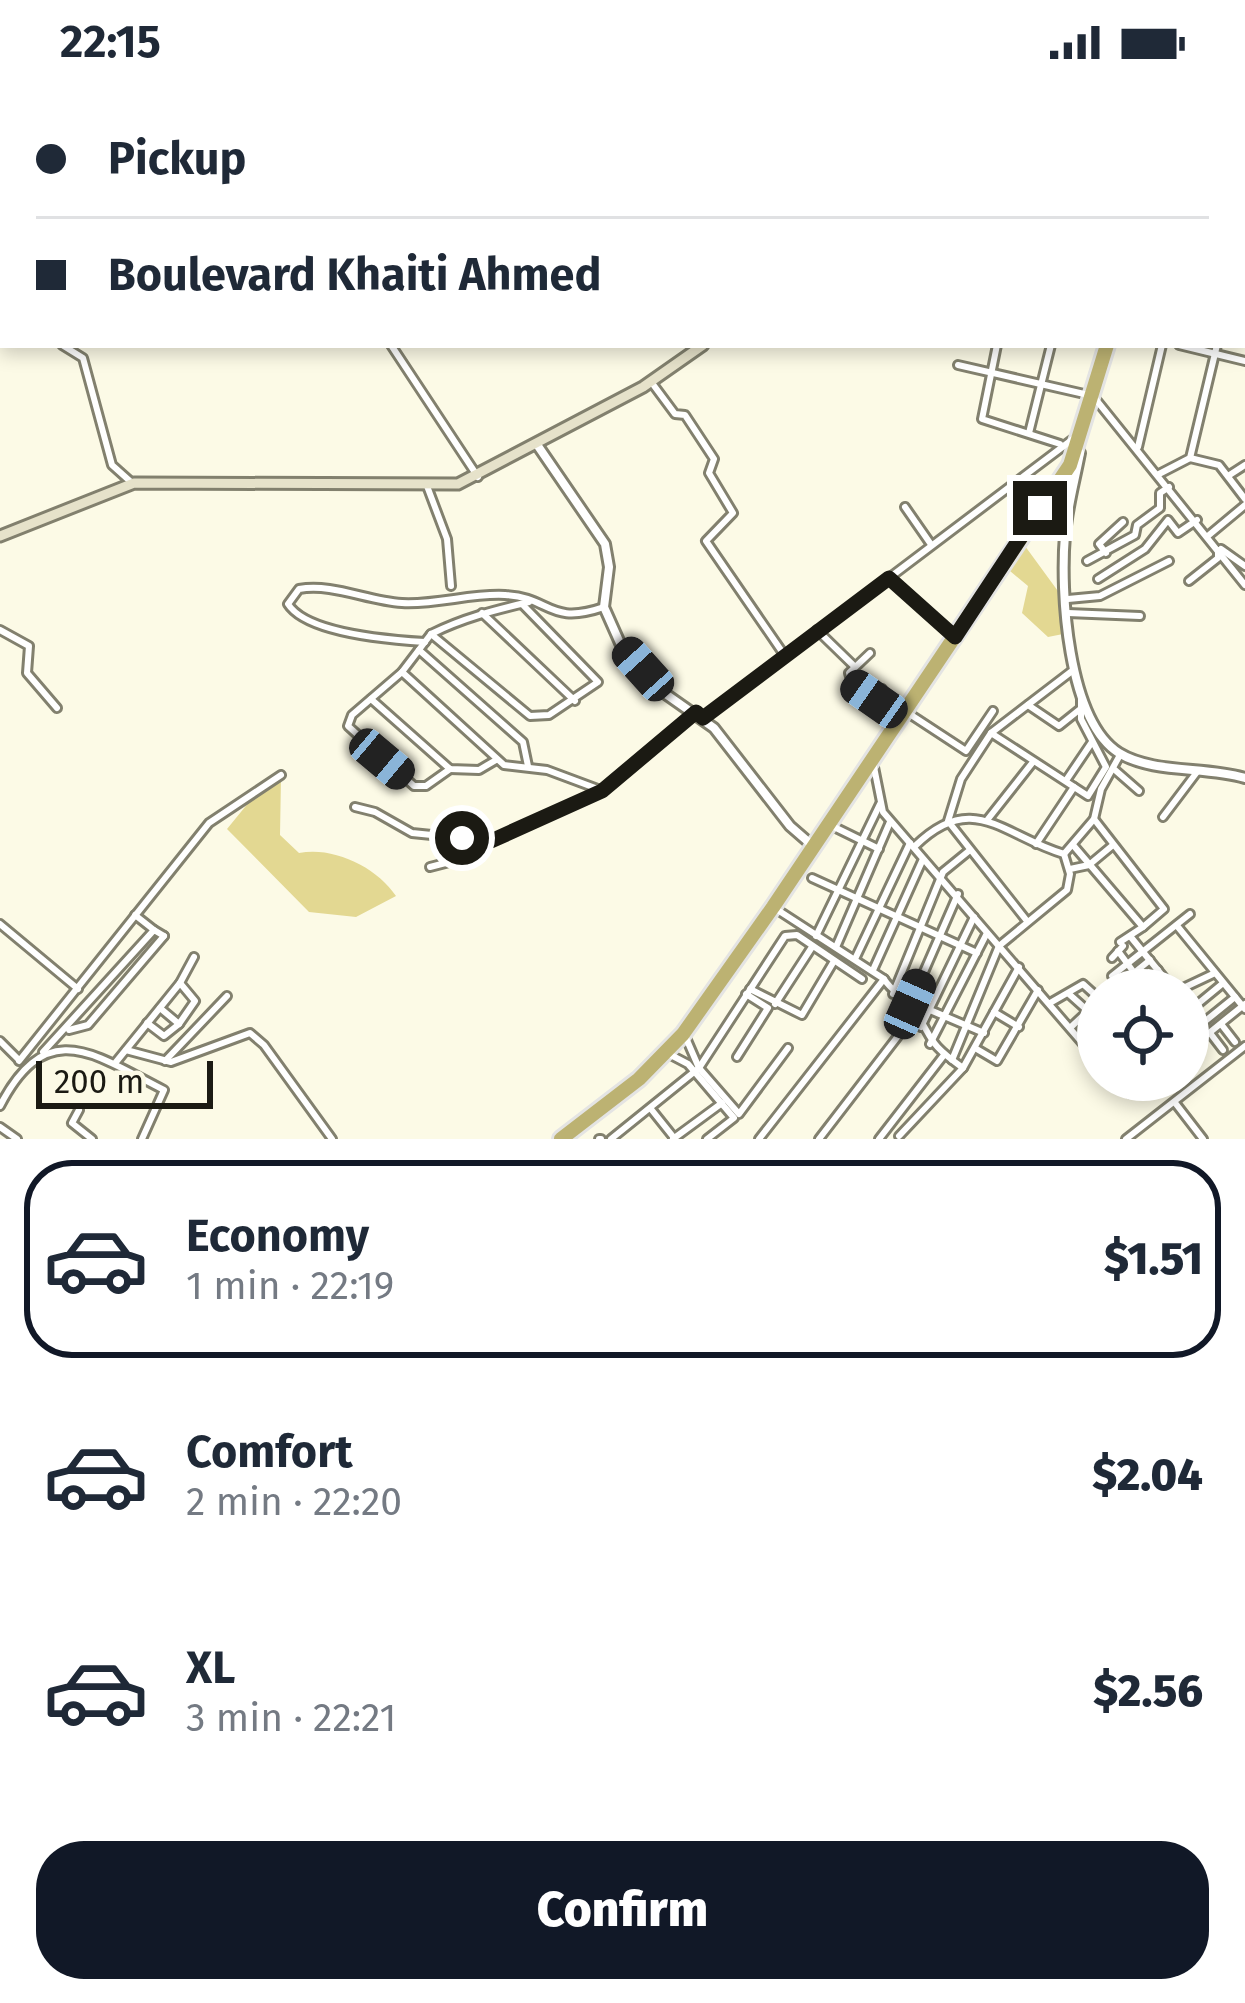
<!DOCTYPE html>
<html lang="en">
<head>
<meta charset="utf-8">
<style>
  :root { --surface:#fff; --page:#f2f2f3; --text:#1f2937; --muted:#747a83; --line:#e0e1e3; --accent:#111827 }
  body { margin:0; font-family:"Fira Sans",sans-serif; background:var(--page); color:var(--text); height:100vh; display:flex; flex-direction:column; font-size:45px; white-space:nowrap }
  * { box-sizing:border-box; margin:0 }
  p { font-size:39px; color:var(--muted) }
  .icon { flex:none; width:66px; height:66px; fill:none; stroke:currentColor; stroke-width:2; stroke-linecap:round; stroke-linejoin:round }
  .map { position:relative; height:1055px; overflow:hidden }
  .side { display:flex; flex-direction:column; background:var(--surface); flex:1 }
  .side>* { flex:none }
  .hud { position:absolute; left:0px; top:0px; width:1245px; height:264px; box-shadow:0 6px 18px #0003; display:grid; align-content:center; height:264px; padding:0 36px; background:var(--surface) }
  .buttons { position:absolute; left:1077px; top:885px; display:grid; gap:24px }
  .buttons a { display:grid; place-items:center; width:132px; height:132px; border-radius:50%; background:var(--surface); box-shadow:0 6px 18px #0003; font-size:60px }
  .scale { position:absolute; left:36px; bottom:30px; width:177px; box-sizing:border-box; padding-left:12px; border:6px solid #1b1a13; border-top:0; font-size:33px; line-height:42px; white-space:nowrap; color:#1b1a13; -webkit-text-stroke:9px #fcfae6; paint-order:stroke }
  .end { position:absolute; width:54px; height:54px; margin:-27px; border:15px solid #1b1a13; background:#fff; box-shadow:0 0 0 6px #fff }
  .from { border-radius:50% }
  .car { position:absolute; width:36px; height:72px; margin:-36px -18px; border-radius:15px; box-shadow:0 0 9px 3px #0007; background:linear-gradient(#222 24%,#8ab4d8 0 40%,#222 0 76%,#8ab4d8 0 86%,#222 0) }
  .hud b { display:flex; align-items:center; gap:42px; height:114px; font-size:45px }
  .hud b+b { border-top:3px solid var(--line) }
  .hud i { width:30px; height:30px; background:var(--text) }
  ul { padding:21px 0 0; list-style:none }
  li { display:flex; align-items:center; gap:36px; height:198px; margin:0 24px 18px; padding:0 12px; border:6px solid transparent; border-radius:48px }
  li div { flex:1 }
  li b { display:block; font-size:45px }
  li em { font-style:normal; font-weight:800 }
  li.selected { border-color:var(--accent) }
  li>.icon { width:108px; height:108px; stroke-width:1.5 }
  .button { display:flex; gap:24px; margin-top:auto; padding:24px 36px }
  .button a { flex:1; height:138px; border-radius:48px; background:var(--accent); color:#fff; font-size:48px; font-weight:800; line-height:138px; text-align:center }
  .status { display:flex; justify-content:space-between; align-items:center; height:84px; padding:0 60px; background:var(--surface); direction:ltr }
  .status svg { height:33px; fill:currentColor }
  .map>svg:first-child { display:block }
  .green { fill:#e3d892 }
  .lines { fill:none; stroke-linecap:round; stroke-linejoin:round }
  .minor-casing { stroke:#82806e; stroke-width:12 }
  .tertiary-casing { stroke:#82806e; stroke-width:14 }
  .secondary-casing { stroke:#82806e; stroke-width:15 }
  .trunk-casing { stroke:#e4e4e3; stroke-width:20 }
  .minor { stroke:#fff; stroke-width:6 }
  .tertiary { stroke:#fff; stroke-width:8 }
  .secondary { stroke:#e6e2ca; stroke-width:9 }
  .trunk { stroke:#bcb272; stroke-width:14 }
  .route { stroke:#1b1a13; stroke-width:15 }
</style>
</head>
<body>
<div class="status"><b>22:15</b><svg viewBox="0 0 49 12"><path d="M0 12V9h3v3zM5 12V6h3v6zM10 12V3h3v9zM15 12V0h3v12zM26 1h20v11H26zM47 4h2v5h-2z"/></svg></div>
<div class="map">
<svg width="1245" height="1055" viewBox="0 0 1245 1055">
  <rect width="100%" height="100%" fill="#fcfae6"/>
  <!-- green -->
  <g class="green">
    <polygon points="1025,462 1063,514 1063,550 1048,553 1022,529 1028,502 1010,487"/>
    <path d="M 281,693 L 280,751 L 299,769 C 333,762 377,783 396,812 L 356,833 L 309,828 L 227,745 L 258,707 Z"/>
  </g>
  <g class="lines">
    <defs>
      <g id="minor">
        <polyline points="985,0 987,3"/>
        <polyline points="1177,0 1178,3"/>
        <polyline points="1005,3 1009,0"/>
        <polyline points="1055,3 1059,0"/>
        <polyline points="1123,3 1126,0"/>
        <polyline points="1242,32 1245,41"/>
        <polyline points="1242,133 1245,134"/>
        <polyline points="1242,155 1245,143"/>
        <polyline points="0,218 3,223"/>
        <polyline points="0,247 3,244"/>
        <polyline points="62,261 83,274 112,381 131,398"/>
        <polyline points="391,261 478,393"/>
        <polyline points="997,261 982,335 1060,360"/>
        <polyline points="1179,261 1245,277"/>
        <polyline points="958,281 1093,312 1245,501"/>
        <polyline points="652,299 675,330 685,331 714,375 709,389 733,429 706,457 785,572"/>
        <polyline points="1029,349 1051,261"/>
        <polyline points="1138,363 1162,261"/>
        <polyline points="1190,374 1219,381 1245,415"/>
        <polyline points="1159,390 1190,374 1217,261"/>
        <polyline points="1228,392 1245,381"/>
        <polyline points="427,402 447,455 451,502"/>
        <polyline points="905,423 930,459"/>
        <polyline points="1209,451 1245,421"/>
        <polyline points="1221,465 1245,482"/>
        <polyline points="1106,469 1099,460 1123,438"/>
        <polyline points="1087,477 1135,451 1137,441 1160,424 1160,409 1169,403"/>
        <polyline points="1098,495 1145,465 1168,436 1178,449 1197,436"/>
        <polyline points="1189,497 1218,474 1218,466"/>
        <polyline points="1068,515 1100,512 1169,477"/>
        <path d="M 522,520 L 598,598 L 549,631 L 530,632 L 431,550 C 463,534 495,526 529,518"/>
        <polyline points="482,529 575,617"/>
        <polyline points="1068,529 1140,532"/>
        <polyline points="0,546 29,562 27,589 57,624"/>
        <polyline points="817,546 853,581"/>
        <polyline points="431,550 402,588 352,631 348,642 414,702 426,702 450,685"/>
        <polyline points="952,551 889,494 1073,355"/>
        <path d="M 425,558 C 392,556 307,550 288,520 L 299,505 C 333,499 367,517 402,519 C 437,521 471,509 505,511 C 551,513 548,542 604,523"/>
        <polyline points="419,566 523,658 528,682"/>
        <polyline points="870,569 849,589 852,599 874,615 882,605"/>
        <polyline points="402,588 504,681 547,686 598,705"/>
        <polyline points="371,615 450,685 479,686 496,676"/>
        <polyline points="1028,621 1059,642 1079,626"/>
        <polyline points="905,627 966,667 993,627"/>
        <polyline points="703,634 889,494"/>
        <polyline points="991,649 1088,712 1106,683 1081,635 1081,614"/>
        <polyline points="873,678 883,728 1098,977"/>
        <polyline points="1115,686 1139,707"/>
        <polyline points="1067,695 1092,658"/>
        <polyline points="355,723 375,728 412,749 491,757 602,707 695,629"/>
        <polyline points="1163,733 1197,688"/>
        <polyline points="988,735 1033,678"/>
        <polyline points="1094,735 1164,825 1143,843"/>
        <polyline points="828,740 879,765"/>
        <polyline points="1036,760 1074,703"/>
        <polyline points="1073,761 1143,843 1120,858"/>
        <path d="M 915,762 C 973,705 1003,752 1064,770 L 1070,790 L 1067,806 L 999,862 L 952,976"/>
        <polyline points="1064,770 1094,735 1101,705 1120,671"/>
        <polyline points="430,783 461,775 488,759"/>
        <polyline points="1070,785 1089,781 1113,761"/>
        <polyline points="812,794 977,869"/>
        <path d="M 773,823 L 884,895 C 892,908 904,912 912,923 C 935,956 925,957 963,984 L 899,1052"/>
        <polyline points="135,831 154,846"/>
        <polyline points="1027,837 948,737 961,695 991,649 1072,587"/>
        <polyline points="0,840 78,905"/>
        <polyline points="1178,843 1245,925"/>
        <polyline points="816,852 880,720"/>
        <polyline points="1130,852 1174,906"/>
        <polyline points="836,863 890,738"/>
        <polyline points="1118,867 1147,906"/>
        <polyline points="1112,874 1123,862"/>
        <polyline points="855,875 910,759"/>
        <polyline points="873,886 923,775"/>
        <polyline points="1112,892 1190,830"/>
        <polyline points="750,905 802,931 834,877"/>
        <polyline points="1113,906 1150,876"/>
        <polyline points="1135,906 1158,886"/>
        <polyline points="1179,906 1215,889"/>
        <polyline points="893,910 943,788 970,766"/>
        <polyline points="1069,910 1098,936"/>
        <polyline points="1050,919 1083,900 1094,910"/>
        <polyline points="775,920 812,863"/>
        <polyline points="910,920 958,810"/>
        <polyline points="160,924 179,940 195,917 180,899"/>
        <polyline points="930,926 984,949"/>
        <polyline points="994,928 1019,943"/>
        <polyline points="1188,928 1222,900"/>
        <polyline points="147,939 164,952 179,940"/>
        <polyline points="1221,940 1235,958"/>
        <polyline points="921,943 974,833"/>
        <polyline points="1070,944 1088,927"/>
        <polyline points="69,946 88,941 164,852"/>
        <polyline points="1210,949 1223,966"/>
        <polyline points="1188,951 1235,913"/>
        <polyline points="686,954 699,984 739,1030 788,964"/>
        <polyline points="0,957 19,976"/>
        <polyline points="930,960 987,849"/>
        <polyline points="975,964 997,977 1038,906"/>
        <polyline points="126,966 171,978 250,949 264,961 332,1055"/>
        <polyline points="1188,966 1245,920"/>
        <polyline points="43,968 154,846 164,852"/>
        <polyline points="667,969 688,980 734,1034 707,1055"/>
        <polyline points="737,973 768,924 746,910"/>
        <polyline points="19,977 209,739 281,691"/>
        <polyline points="165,977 227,912"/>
        <polyline points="116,978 180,899 194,873"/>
        <polyline points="963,984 1019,883"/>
        <polyline points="1114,996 1129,1009 1150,996"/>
        <polyline points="1176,1020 1203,1055"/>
        <path d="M 0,1022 C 47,931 95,971 164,1006 L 142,1055"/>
        <polyline points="651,1025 675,1055"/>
        <polyline points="79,1026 72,1039 92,1055"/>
        <polyline points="0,1043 17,1055"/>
        <polyline points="599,1055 601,1055"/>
        <polyline points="611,1055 699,984 785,852 797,851 862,895"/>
        <polyline points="673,1055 722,1019"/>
        <polyline points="759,1055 884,895"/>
        <polyline points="819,1055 915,930"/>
        <polyline points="879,1055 944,971"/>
        <polyline points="1126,1055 1245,962"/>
      </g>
      <g id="tertiary">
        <polyline points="538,362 605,460 609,483 604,523 620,559 667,611 714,644 790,742 813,762"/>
        <path d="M 1080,369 C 1075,396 1067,424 1065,451 C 1060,506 1067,636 1119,669 C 1153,690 1206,682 1245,694"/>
      </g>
      <g id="secondary">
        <polyline points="806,0 808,3"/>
        <polyline points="817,0 820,3"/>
        <polyline points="1242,219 1245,220"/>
        <polyline points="0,452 134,399 458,400 643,303 703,261"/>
      </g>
      <g id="trunk">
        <polyline points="1168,3 1169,0"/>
        <polyline points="561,1055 639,995 683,950 773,823 1070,381 1107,261"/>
      </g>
    </defs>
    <!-- minor casing -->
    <use href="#minor" class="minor-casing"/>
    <!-- tertiary casing -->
    <use href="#tertiary" class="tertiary-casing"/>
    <!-- secondary casing -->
    <use href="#secondary" class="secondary-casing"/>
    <!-- trunk casing -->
    <use href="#trunk" class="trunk-casing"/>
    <!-- minor -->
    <use href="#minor" class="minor"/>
    <!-- tertiary -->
    <use href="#tertiary" class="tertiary"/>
    <!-- secondary -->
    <use href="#secondary" class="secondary"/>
    <!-- trunk -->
    <use href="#trunk" class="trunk"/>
  </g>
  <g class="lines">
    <!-- route -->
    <polyline class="route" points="462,754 491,757 602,707 696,628 703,634 889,494 955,553 1040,424"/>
  </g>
</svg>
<div class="buttons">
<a><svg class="icon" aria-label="locate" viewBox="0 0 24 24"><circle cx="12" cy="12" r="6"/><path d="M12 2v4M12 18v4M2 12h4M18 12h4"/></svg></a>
</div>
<div class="scale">200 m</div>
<i class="end from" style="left:462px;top:754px"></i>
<i class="end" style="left:1040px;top:424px"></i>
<i class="car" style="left:643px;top:585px;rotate:318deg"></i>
<i class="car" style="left:874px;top:615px;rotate:305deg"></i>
<i class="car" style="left:382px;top:675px;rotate:130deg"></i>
<i class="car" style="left:910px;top:920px;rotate:24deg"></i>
<div class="hud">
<b><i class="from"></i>Pickup</b>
<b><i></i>Boulevard Khaiti Ahmed</b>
</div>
</div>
<section class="side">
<ul>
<li class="selected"><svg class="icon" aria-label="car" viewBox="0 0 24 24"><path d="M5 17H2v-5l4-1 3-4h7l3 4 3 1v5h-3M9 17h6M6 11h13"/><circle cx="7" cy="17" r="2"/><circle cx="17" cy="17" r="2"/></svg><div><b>Economy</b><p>1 min · 22:19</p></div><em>$1.51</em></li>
<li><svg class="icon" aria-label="car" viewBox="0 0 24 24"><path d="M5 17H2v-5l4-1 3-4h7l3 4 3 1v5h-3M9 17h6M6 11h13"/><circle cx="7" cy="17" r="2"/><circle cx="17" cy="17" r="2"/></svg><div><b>Comfort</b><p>2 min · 22:20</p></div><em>$2.04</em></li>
<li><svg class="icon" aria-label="car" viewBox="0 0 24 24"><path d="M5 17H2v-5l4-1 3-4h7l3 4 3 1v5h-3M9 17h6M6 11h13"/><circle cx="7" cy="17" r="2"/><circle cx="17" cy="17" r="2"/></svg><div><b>XL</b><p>3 min · 22:21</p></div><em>$2.56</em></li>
</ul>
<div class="button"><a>Confirm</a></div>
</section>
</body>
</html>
